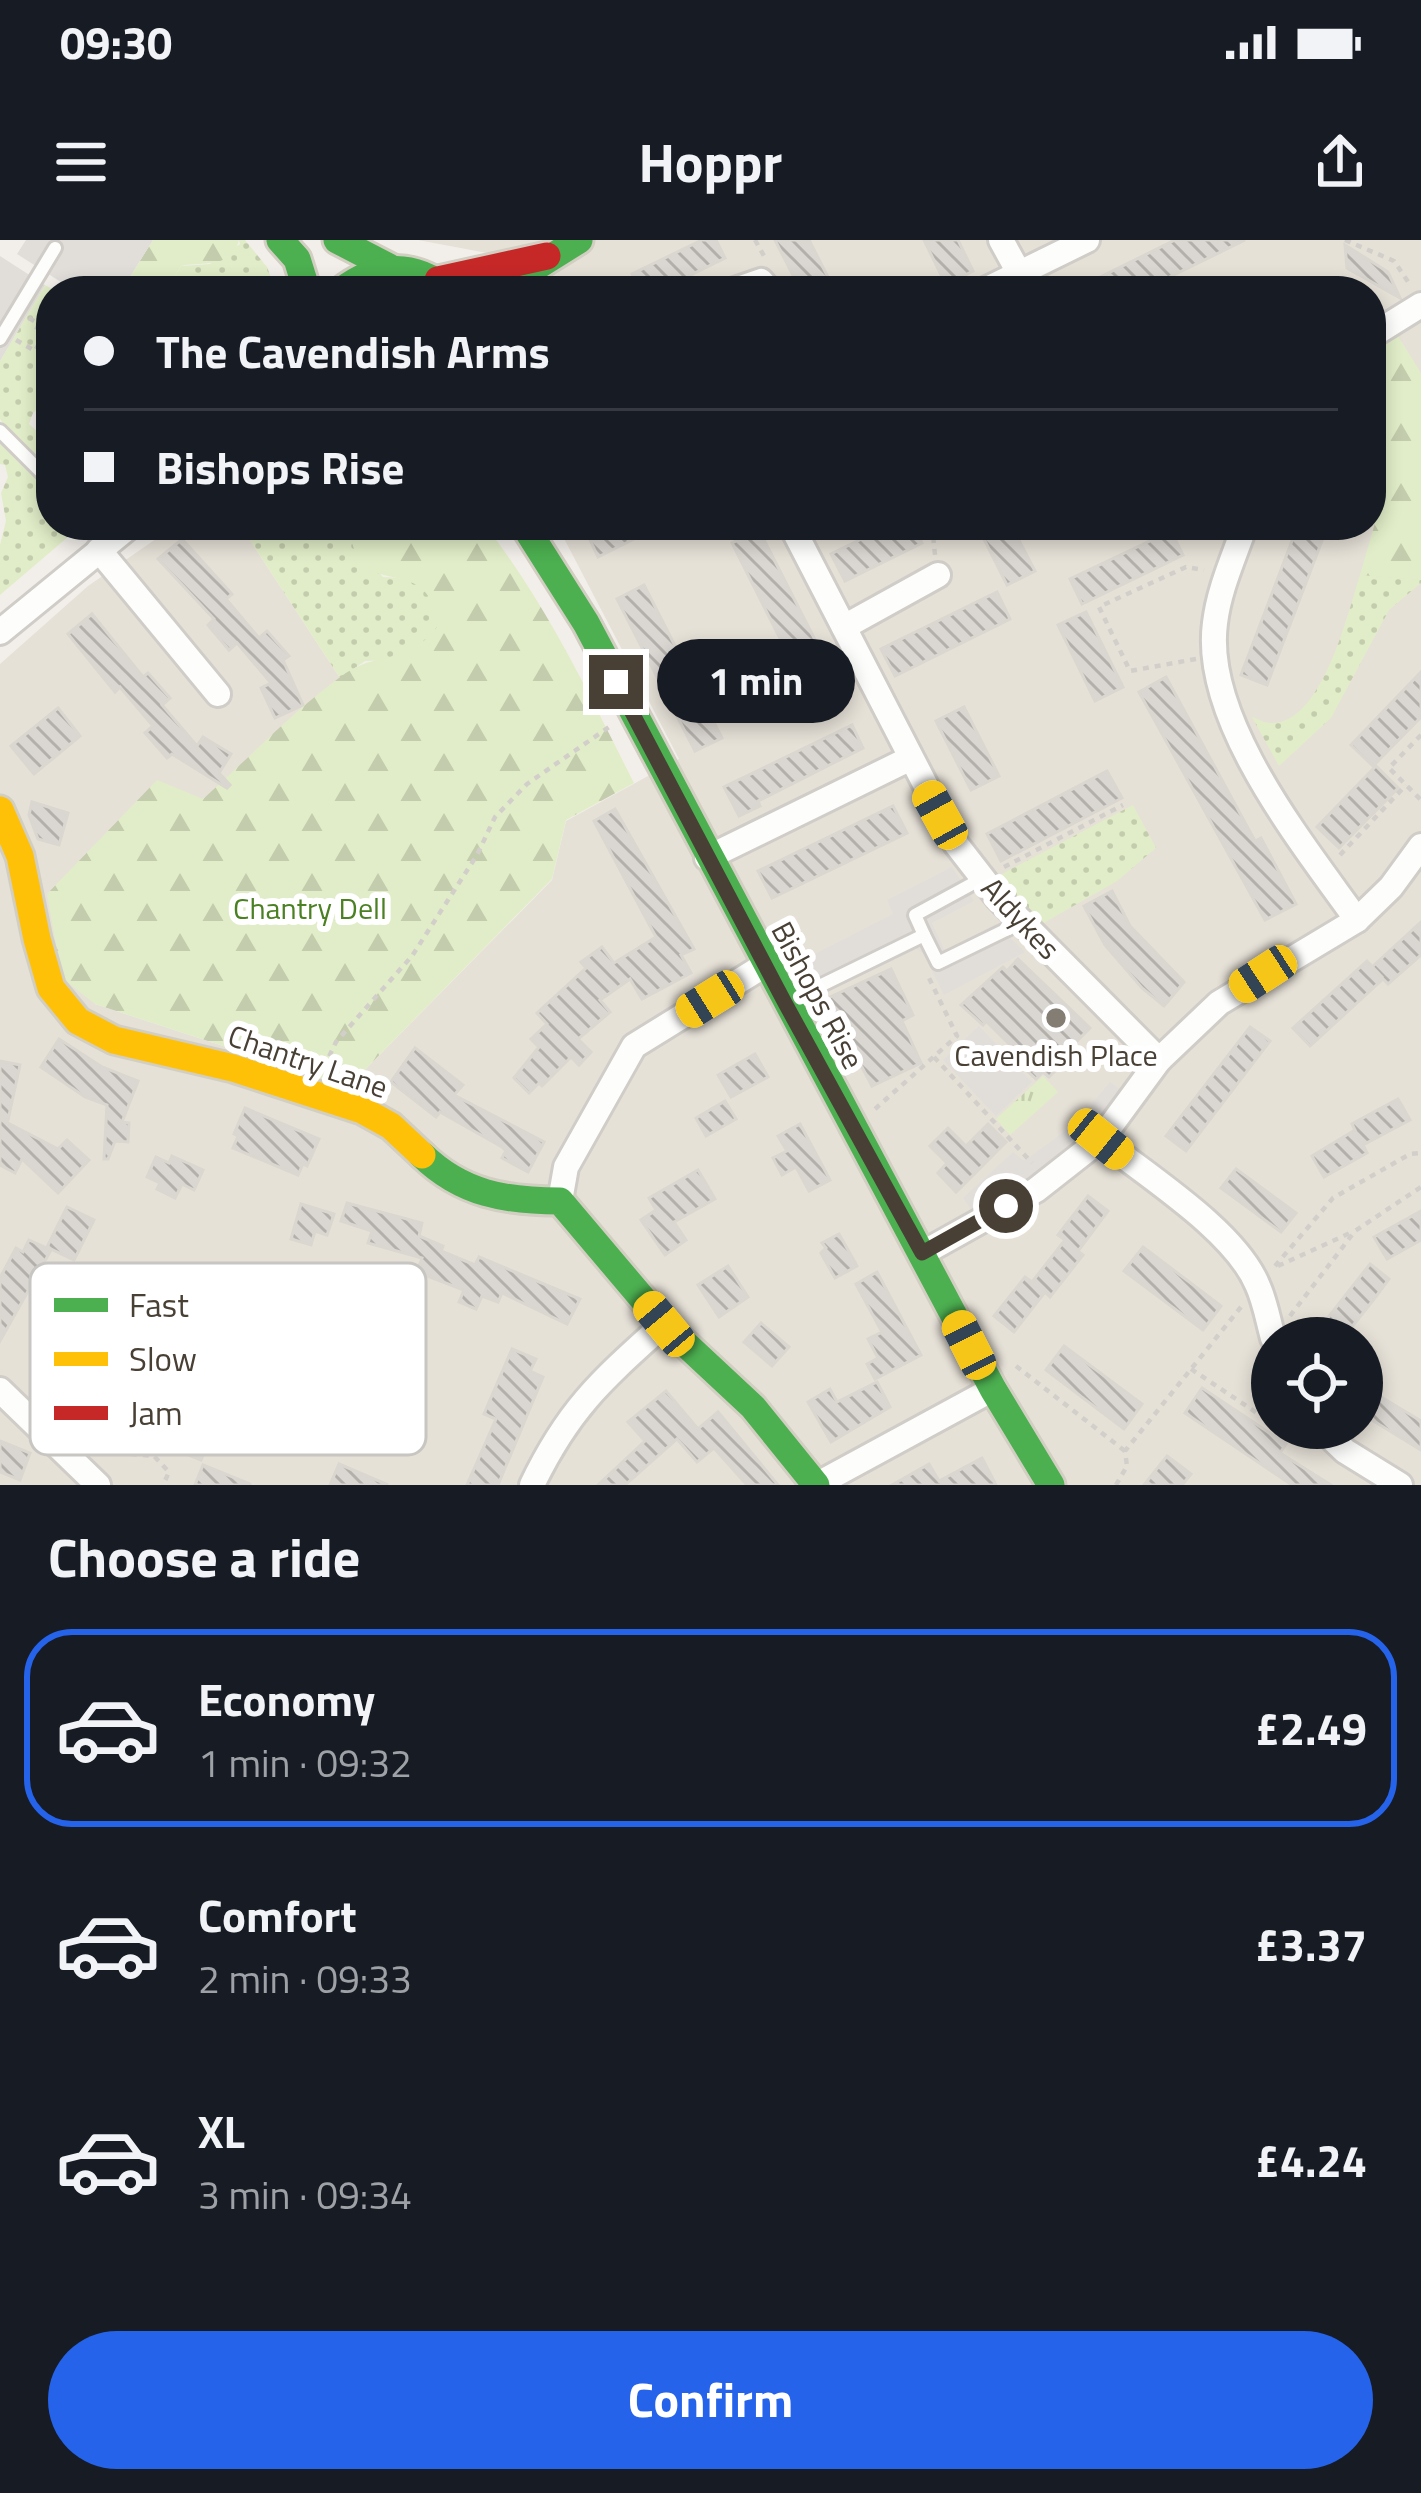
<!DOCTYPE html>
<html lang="en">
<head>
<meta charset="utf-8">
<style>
  :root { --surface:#171b24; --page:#20242c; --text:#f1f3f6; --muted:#9ea1a6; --line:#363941; --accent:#2563eb }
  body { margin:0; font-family:"Titillium Web",sans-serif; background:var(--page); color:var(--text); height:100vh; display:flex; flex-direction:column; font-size:45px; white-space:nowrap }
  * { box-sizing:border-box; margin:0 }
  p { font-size:39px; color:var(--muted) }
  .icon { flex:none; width:66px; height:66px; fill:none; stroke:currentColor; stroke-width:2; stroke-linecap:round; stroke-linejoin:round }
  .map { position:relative; height:1245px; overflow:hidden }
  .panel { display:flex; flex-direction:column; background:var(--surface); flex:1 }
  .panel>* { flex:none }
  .banner { position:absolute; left:36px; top:36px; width:1350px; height:264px; border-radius:48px; box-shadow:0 6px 18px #0003; display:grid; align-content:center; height:264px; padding:0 48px; background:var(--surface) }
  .controls { position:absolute; left:1251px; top:1077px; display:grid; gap:24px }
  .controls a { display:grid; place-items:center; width:132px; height:132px; border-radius:50%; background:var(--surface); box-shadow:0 6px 18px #0003; font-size:60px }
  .end { position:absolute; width:54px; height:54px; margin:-27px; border:15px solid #494035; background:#fff; box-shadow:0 0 0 6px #fff }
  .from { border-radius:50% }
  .bubble { position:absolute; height:84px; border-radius:42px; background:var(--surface); box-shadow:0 6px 18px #0003; font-size:39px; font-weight:700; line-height:84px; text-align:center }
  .car { position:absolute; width:36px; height:72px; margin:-36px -18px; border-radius:15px; box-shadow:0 0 9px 3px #0007; background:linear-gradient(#f5c518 24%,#345 0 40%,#f5c518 0 76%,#345 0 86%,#f5c518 0) }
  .banner b { display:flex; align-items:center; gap:42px; height:114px; font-size:45px }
  .banner b+b { border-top:3px solid var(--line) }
  .banner i { width:30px; height:30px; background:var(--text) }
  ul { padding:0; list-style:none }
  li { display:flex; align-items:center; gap:36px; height:198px; margin:0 24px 18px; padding:0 24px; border:6px solid transparent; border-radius:48px }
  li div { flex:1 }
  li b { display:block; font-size:45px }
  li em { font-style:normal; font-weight:700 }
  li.on { border-color:var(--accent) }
  li>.icon { width:108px; height:108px; stroke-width:1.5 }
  h2 { padding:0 48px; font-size:54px; line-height:144px }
  .action { display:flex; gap:24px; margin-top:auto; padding:24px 48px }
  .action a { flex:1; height:138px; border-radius:72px; background:var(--accent); color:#fff; font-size:48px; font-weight:700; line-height:138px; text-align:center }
  .status { display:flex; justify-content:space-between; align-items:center; height:84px; padding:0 60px; background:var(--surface); direction:ltr }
  .status svg { height:33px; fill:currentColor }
  header { display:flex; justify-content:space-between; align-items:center; height:156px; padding:0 48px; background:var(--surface); font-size:54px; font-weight:700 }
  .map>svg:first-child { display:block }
  .residential { fill:#e6e1d7; fill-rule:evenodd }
  .grass { fill:url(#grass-dots) }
  .forest { fill:url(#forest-firs) }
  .park { fill:url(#park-tufts) }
  .parking { fill:#e1deda }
  .building { fill:url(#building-back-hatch); stroke:#dad6d0; stroke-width:3 }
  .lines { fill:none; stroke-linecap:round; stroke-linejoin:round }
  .lane-casing { stroke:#d0cdc8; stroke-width:18 }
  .street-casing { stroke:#d0cdc8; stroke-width:30 }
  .fast-casing { stroke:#d3cec2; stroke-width:33 }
  .slow-casing { stroke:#d3cec2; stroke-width:33 }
  .jam-casing { stroke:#d3cec2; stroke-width:33 }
  .path { stroke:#d2cfca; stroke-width:4.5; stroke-dasharray:6 6; stroke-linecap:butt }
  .lane { stroke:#fdfdfc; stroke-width:12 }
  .street { stroke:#fdfdfc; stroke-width:24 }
  .fast { stroke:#4caf50; stroke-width:27 }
  .slow { stroke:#ffc107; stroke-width:27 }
  .jam { stroke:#c62828; stroke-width:27 }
  .route { stroke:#494035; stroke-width:15 }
  .poi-dot { fill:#847d74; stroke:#fff; stroke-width:4.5 }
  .labels { text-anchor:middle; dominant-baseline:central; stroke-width:12; stroke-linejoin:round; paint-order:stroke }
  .park-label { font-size:30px; fill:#4b8023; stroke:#fff }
  .street-label { font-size:30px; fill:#494035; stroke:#fff }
  .poi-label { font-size:30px; fill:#494035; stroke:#fff }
  .key { fill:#fff; stroke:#c8c6c2; stroke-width:3 }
  .key-label { font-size:33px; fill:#494035 }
</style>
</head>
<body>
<div class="status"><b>09:30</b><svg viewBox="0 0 49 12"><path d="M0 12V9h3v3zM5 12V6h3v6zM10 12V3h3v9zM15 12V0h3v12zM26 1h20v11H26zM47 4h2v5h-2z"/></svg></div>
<header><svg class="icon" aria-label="menu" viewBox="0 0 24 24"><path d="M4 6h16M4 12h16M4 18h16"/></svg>Hoppr<svg class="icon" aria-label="share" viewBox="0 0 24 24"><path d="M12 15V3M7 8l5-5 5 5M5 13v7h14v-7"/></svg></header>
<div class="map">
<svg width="1421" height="1245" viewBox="0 0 1421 1245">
  <defs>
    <pattern id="grass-dots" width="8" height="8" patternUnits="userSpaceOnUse" patternTransform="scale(3)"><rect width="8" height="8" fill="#e1edc8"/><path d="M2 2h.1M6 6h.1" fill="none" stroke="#c3ccac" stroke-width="1.8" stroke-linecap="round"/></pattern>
    <pattern id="forest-firs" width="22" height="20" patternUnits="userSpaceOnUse" patternTransform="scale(3)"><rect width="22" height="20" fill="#e1edc8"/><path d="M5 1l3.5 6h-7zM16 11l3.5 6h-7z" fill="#c3ccac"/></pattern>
    <pattern id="park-tufts" width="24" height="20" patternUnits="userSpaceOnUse" patternTransform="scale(3)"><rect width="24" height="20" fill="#e1edc8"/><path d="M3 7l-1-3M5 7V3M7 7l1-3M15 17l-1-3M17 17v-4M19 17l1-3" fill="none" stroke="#c3ccac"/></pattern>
    <pattern id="building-back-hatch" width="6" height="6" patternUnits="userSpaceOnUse" patternTransform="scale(3)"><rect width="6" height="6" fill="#dad6d1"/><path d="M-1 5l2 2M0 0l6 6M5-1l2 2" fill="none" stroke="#b3afaa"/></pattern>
  </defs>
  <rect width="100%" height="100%" fill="#f2efea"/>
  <!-- residential -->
  <path class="residential" d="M 418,0 L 1421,0 L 1421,1245 L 0,1245 L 0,424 L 88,346 L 176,285 L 240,285 L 340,438 L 203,559 L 95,764 L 348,847 L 552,640 L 566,581 L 679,519 L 557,285 L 1371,285 L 1371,51 L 510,51 L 487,13 ZM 1272,1098 L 1362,1098 L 1362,1188 L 1272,1188 Z"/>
  <!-- grass -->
  <g class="grass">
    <polygon points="239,0 245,0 267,27 276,51 165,51 181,26 210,24 240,4"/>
    <polygon points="45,45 56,51 51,51 51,156 33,173 29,184 46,199 51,198 51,235 14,200 0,179 0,121"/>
    <polygon points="0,199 51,249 51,285 82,285 0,355 0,305 6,281 1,253 8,237 5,225 0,224"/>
    <path d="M 240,285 L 346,285 L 348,297 L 383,337 C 419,337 433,350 439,386 L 422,406 L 392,420 L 365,421 L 340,438 Z"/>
    <path d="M 1360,335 L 1421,340 L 1421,343 L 1389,370 L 1331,478 L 1279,526 L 1252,477 C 1258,479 1264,483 1270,483 C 1322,486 1348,372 1360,335 Z"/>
    <polygon points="1133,565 1156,608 1117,641 1042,684 996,637"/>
  </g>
  <!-- forest -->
  <g class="forest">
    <path d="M 153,0 L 239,0 C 231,29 205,21 181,26 L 165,51 L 121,51 Z"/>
    <polygon points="1396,93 1421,133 1421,340 1360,335 1375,283 1371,280 1371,110"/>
    <path d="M 346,285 L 485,285 C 547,365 589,454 634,543 L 566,580 L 552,639 L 348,847 L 95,764 L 62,738 L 47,654 L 157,540 L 203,559 C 249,518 293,471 343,435 C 380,409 405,428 438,386 C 430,330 400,345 360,327 Z"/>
  </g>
  <!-- park -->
  <polygon class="park" points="1043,836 1058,852 1010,895 996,879"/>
  <!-- parking -->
  <g class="parking">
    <polygon points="26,0 153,0 121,51 75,51 17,14"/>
    <polygon points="0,16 45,45 0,121"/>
    <polygon points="952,627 974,661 932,683 945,711 996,684 1025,712 944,755 924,714 916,709 824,753 807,718 893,674 887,660"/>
    <polygon points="979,786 1032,842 996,876 943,820"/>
    <polygon points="1110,842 1124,852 1072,910 1037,938 974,974 963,958 1013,912 1024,921 1076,883"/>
  </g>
  <!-- building -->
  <g class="building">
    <polygon points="702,0 716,0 725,18 658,51 641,51 632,34"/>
    <polygon points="775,0 809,0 835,51 801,51"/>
    <polygon points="924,0 958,0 973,31 946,45"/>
    <polygon points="1175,0 1245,0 1141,51 1072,51"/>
    <polygon points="1345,5 1388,32 1400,58 1347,28"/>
    <polygon points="583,285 662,285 598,317"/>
    <polygon points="890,285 913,285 922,303 845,341 831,314"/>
    <polygon points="977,285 1011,285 1035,331 1007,345"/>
    <polygon points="1298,285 1328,285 1267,445 1241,435"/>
    <polygon points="759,290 837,443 809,456 732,303"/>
    <polygon points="1171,291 1183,315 1082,364 1070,339"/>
    <polygon points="182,299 232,354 226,359 259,398 267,391 289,416 283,420 303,465 275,478 261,448 271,443 237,403 229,410 208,385 214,379 158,319"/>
    <polygon points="644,345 722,498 695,511 617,359"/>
    <polygon points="997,352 1010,379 895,436 881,409"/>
    <polygon points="1086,372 1123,447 1095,461 1058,385"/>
    <polygon points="92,374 143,437 148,433 170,458 162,465 197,506 203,497 231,514 219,533 230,545 227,548 172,514 167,518 145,493 153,486 120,447 115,452 68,394"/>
    <polygon points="1421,432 1421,477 1373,526 1351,505"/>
    <polygon points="1166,437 1255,601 1261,598 1296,664 1265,680 1139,452"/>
    <polygon points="964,467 999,536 971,550 936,481"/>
    <polygon points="58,468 80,496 34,534 11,506"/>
    <polygon points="852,485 863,508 758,561 760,566 739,576 724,547"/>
    <polygon points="1376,526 1398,548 1339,608 1317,587"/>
    <polygon points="1107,531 1122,558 1001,621 987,594"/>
    <polygon points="32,562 68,573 59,605 38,599 29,575"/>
    <polygon points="893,566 907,593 772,658 758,631"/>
    <polygon points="615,569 694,709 681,715 691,733 642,759 630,739 600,760 610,772 578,799 591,812 579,825 571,817 542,846 539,843 529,853 514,838 539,807 531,799 547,784 537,773 586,728 581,722 602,707 614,723 656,697 594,581"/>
    <polygon points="1112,651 1130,686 1184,742 1164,766 1142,748 1105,705 1084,666"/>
    <polygon points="1421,682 1421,715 1388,744 1383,739 1310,806 1293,788 1367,721 1383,738 1372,727"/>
    <polygon points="1018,719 1090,788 1057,821 1061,825 1049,837 1043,832 1036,839 1015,820 1020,815 986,781 983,785 961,765 1003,727 1007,731"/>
    <polygon points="891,729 913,775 902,781 921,823 872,846 826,759"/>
    <polygon points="1250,787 1270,801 1186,911 1166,896"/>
    <polygon points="59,799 102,827 138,841 122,882 129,883 128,902 115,901 108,919 104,919 107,865 85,857 41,827"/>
    <polygon points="415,808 463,845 454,855 544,902 528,932 502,918 506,911 502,907 440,872 436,877 391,842"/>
    <polygon points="755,814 768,837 731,857 718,835"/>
    <polygon points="0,821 20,825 8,880 2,880 58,909 67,900 89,920 58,953 22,919 15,933 0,925"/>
    <polygon points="1398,859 1410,880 1363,905 1367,913 1324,937 1312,916 1355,890 1352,884"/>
    <polygon points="725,861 736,879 706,896 696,878"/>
    <polygon points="245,868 319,899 307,926 303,924 298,935 233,908 238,896 234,894"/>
    <polygon points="800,884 830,940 809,951 796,927 782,935 773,918 787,911 778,896"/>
    <polygon points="988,884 1006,902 956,952 938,933 947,923 930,906 948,888 966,906"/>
    <polygon points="172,916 203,930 194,950 182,944 175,958 157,949 160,943 147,937 156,917 169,923"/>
    <polygon points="1236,929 1296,973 1281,992 1221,948"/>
    <polygon points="698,930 715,959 674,982 686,1000 665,1015 641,980 656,970 649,958"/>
    <polygon points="1088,956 1108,971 1078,1011 1083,1015 1050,1057 1045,1052 1014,1092 994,1076 1025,1037 1039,1047 1032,1042 1065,1000 1058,995"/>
    <polygon points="347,963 422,983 419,996 443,1006 441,1011 475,1025 479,1017 580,1059 567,1084 502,1053 498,1062 482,1056 476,1069 459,1062 464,1050 417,1032 422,1018 368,1003 372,991 341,981"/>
    <polygon points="301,964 334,974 327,995 315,991 311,1005 291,999"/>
    <polygon points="67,967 94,980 74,1020 47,1007"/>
    <polygon points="1421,971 1421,1000 1387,1019 1374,997"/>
    <polygon points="839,994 857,1026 835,1038 821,1013 826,1008 822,1003"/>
    <polygon points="29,1000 51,1010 0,1101 0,1038 16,1008 23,1012"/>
    <polygon points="1143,1007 1221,1066 1203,1090 1124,1031"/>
    <polygon points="1370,1024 1389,1039 1374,1059 1343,1098 1312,1098"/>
    <polygon points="728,1026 748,1057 719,1077 698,1045"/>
    <polygon points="877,1032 921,1115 875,1139 867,1124 878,1118 868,1099 882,1092 856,1044"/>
    <polygon points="761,1083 789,1107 772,1126 744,1102"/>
    <polygon points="1064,1106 1142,1164 1124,1189 1046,1130"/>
    <polygon points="512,1109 536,1119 530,1131 543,1137 498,1245 467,1245 496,1179 484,1174"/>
    <polygon points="59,1141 139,1176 141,1170 210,1198 201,1220 126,1190 123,1196 50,1163"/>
    <polygon points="877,1142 890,1167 831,1202 808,1162 830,1149 837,1162"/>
    <polygon points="1202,1148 1286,1204 1280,1213 1331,1245 1292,1245 1185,1173"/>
    <polygon points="666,1151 698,1189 718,1172 778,1245 747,1245 714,1208 697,1222 677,1199 625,1245 598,1245 645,1201 628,1182"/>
    <polygon points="1371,1151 1421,1181 1421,1210 1362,1174 1362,1165"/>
    <polygon points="0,1201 30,1213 20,1240 0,1232"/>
    <polygon points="1167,1216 1191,1234 1182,1245 1144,1245"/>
    <polygon points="982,1218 996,1245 892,1245 929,1224 939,1241"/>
    <polygon points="339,1224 388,1245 330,1245"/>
    <polygon points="203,1225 250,1244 250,1245 195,1245"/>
  </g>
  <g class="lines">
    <defs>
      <g id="lane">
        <polyline points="0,99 55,8"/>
        <polyline points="0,191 51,242"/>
        <polyline points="100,285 113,299"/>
        <polyline points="924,695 938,723 1022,682"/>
        <polyline points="791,760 924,695 915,675 983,638"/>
      </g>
      <g id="street">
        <polyline points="1001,0 1029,51"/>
        <polyline points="732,51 761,41 770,51"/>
        <polyline points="983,51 1087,0"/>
        <polyline points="1371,96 1421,65"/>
        <polyline points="791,285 956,604 998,658 1159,820"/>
        <path d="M 1245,285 C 1234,317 1219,349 1215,383 C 1202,480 1303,604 1357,680"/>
        <polyline points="99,310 218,454"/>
        <polyline points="844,387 938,335"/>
        <polyline points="0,392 131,285"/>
        <polyline points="707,618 909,519"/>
        <path d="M 1101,899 C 1147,936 1234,990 1257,1044 C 1265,1061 1268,1080 1273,1098"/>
        <polyline points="560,961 566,927 634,806 765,725"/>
        <polyline points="923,1013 1036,950 1101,899 1159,820 1219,763 1357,680 1391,647 1421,606"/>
        <polyline points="0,1150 98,1245"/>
        <polyline points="1321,1188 1345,1211 1400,1245"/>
        <path d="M 532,1245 C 569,1168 602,1140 664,1084"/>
        <polyline points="816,1245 993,1149"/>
      </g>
      <g id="fast">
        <polyline points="280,0 297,19 307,51"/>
        <polyline points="337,0 389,27"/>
        <polyline points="531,30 579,0"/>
        <path d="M 341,51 C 377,23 414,22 449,51"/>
        <polyline points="524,285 586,383 993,1149 1051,1245"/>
        <path d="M 422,915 C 462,954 506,961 560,961 L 664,1084 L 753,1167 L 816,1245"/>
      </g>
      <polyline id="slow" points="0,570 20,616 37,699 51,748 78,781 114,800 233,828 362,870 391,886 422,915"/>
      <polyline id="jam" points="438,40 547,16"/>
    </defs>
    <!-- lane casing -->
    <use href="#lane" class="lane-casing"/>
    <!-- street casing -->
    <use href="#street" class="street-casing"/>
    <!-- fast casing -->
    <use href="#fast" class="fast-casing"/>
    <!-- slow casing -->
    <use href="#slow" class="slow-casing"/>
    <!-- jam casing -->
    <use href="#jam" class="jam-casing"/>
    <!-- path -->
    <g class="path">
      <polyline points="755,0 764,16"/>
      <polyline points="1345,0 1394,21 1411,46"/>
      <polyline points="29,78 39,84 36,90 51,99"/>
      <polyline points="16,100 35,111 45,93"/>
      <polyline points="932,285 935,315"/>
      <polyline points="1196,419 1130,431 1099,367 1186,327 1204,330"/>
      <polyline points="1421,495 1389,528 1421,560"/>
      <polyline points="1340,615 1406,545"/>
      <polyline points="1004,627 1123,565"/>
      <polyline points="934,817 1032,923"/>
      <polyline points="324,827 336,802 412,716 477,615 495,577 527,544 609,487"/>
      <polyline points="875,869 957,796 929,738"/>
      <polyline points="1275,1026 1333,958 1410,914 1421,913"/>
      <polyline points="1278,1026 1350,993"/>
      <polyline points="1290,1076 1355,991 1421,947"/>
      <polyline points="1016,1126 1125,1211"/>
      <polyline points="1191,1129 1272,1183"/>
      <polyline points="1280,1188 1285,1192 1288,1188"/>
      <polyline points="95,1211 154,1216 169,1232 163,1245"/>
      <polyline points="1116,1245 1127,1226 1125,1211 1241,1067"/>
    </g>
    <!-- lane -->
    <use href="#lane" class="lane"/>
    <!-- street -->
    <use href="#street" class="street"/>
    <!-- fast -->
    <use href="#fast" class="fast"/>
    <!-- slow -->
    <use href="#slow" class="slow"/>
    <!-- jam -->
    <use href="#jam" class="jam"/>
  </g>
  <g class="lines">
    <!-- route -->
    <polyline class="route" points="616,442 785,763 922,1013 1006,966"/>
  </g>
  <!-- markers -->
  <circle class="poi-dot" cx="1056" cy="778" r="12"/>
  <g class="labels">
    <!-- park labels -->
    <g class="park-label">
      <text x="310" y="668">Chantry Dell</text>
    </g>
    <!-- street labels -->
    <g class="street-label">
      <text transform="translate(1021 678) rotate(47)">Aldykes</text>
      <text transform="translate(818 755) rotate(62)">Bishops Rise</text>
      <text transform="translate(308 821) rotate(19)">Chantry Lane</text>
    </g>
    <!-- poi labels -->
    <g class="poi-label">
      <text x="1056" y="815">Cavendish Place</text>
    </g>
  </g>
  <!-- legend -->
  <rect x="30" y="1023" width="396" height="192" rx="18" class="key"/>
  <rect x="54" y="1058" width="54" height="14" fill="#4caf50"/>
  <rect x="54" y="1112" width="54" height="14" fill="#ffc107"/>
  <rect x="54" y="1166" width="54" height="14" fill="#c62828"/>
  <g class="key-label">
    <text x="129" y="1077">Fast</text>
    <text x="129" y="1131">Slow</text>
    <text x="129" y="1185">Jam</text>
  </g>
</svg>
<div class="controls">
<a><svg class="icon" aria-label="locate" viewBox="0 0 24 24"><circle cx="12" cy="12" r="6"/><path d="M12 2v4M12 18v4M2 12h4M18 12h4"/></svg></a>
</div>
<i class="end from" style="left:1006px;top:966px"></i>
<i class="end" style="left:616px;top:442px"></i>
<div class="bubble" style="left:657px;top:399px;width:198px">1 min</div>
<i class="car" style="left:940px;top:575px;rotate:331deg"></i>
<i class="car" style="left:1263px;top:734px;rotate:237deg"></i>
<i class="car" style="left:710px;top:759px;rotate:238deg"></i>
<i class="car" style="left:1101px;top:899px;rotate:129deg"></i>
<i class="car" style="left:664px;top:1084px;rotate:320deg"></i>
<i class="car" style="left:969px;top:1105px;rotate:333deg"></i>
<div class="banner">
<b><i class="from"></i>The Cavendish Arms</b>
<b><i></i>Bishops Rise</b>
</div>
</div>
<section class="panel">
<h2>Choose a ride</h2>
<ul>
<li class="on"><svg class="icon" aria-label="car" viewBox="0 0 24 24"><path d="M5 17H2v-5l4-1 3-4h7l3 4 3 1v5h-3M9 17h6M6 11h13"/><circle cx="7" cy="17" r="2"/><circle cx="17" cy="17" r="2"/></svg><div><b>Economy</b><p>1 min · 09:32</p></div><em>£2.49</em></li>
<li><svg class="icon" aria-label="car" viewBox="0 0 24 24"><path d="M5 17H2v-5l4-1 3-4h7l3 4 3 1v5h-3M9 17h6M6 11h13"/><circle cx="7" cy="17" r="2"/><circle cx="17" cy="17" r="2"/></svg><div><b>Comfort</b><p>2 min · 09:33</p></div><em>£3.37</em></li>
<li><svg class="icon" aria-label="car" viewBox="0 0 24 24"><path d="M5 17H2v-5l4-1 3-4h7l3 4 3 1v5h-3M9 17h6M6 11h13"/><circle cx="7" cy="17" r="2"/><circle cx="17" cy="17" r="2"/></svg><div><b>XL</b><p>3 min · 09:34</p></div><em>£4.24</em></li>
</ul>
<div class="action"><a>Confirm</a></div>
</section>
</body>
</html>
